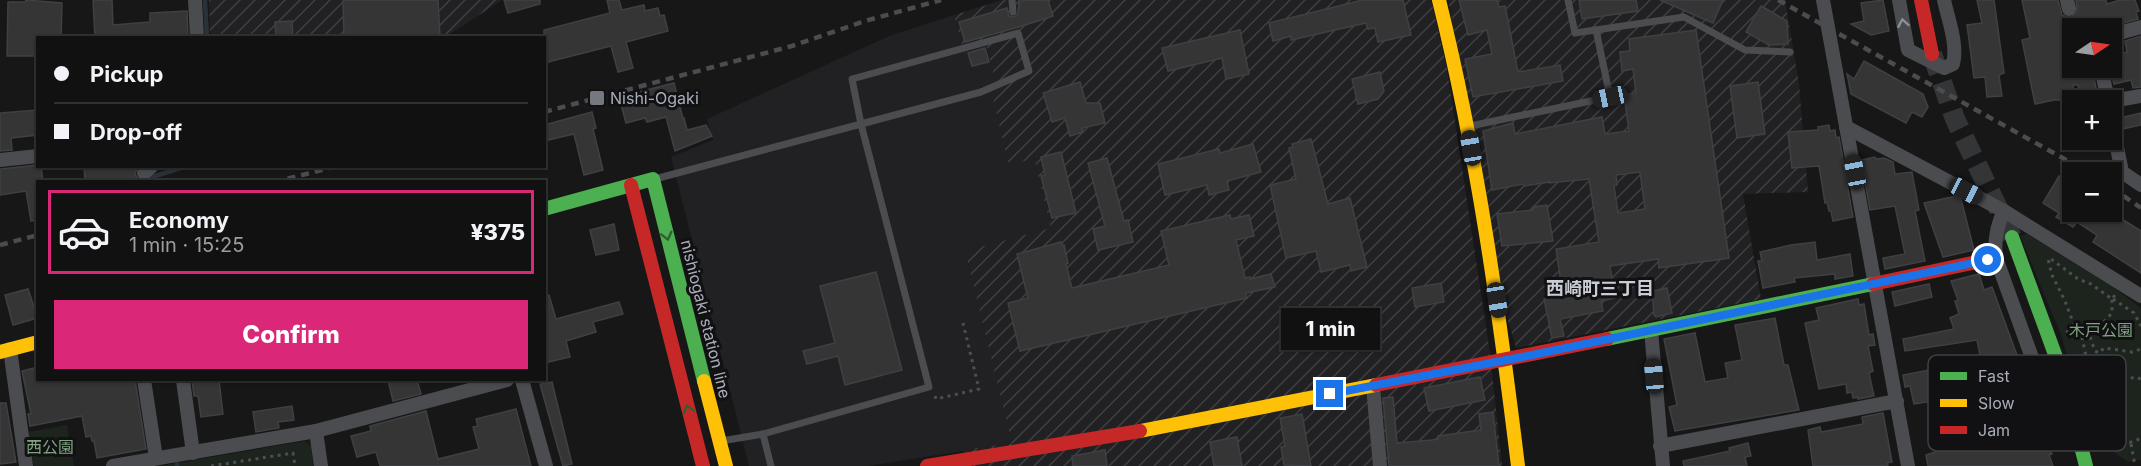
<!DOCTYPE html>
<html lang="en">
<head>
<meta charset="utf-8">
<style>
  :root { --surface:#111; --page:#1e1f1f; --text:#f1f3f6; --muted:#9c9d9f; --line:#303131; --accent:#db2777 }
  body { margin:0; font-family:Inter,"Noto Sans JP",sans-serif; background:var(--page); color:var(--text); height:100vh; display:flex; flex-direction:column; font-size:22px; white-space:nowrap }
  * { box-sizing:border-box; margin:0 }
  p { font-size:20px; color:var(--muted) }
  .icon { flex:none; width:33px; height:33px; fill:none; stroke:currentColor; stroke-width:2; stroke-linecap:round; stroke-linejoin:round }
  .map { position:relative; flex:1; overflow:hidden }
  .panel { position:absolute; left:36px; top:180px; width:510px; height:201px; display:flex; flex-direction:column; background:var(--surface); border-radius:0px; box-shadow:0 2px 4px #0004,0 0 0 2px var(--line) }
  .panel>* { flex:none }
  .guide { position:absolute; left:36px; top:36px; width:510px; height:132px; border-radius:0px; box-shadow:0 2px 4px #0004,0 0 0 2px var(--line); display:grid; align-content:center; height:132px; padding:0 18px; background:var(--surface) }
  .needle { width:39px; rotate:77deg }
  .fabs { position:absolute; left:2062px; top:18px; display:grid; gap:12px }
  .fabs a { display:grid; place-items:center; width:60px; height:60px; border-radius:0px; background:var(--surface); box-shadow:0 2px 4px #0004,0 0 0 2px var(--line); font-size:30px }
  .end { position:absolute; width:27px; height:27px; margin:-14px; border:8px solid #1a73e8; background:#fff; box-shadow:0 0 0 3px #fff }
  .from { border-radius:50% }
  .bubble { position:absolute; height:42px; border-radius:0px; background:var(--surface); box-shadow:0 2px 4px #0004,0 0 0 2px var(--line); font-size:20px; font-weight:800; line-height:42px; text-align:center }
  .car { position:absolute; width:18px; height:36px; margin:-18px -9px; border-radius:8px; box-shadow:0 0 4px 2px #0007; background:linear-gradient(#222 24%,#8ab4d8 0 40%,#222 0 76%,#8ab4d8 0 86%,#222 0) }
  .guide b { display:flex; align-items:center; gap:21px; height:57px; font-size:22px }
  .guide b+b { border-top:2px solid var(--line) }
  .guide i { width:15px; height:15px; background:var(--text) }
  ul { padding:10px 0 0; list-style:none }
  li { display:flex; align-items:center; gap:18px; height:84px; margin:0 12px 9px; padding:0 6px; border:3px solid transparent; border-radius:0px }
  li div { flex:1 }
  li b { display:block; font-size:22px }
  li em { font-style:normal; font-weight:800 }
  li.active { border-color:var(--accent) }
  li>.icon { width:54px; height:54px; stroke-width:1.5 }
  .cta { display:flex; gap:12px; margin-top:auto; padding:12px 18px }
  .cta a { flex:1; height:69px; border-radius:0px; background:var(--accent); color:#fff; font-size:24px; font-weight:800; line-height:69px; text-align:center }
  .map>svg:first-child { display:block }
  .built { fill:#212123 }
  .industrial { fill:url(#industrial-furrows) }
  .park { fill:#1d241e }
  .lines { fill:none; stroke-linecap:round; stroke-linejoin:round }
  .stream { stroke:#2a3239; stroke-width:4.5 }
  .building { fill:#353536; stroke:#3f4043; stroke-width:1.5; fill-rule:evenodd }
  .secondary-tunnel { stroke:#343537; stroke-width:20; stroke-dasharray:20 10; stroke-linecap:butt }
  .path { stroke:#4d4e52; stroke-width:3; stroke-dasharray:3 4.5; stroke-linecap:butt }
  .lane { stroke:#4b4c50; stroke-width:7 }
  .street { stroke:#4b4c50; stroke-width:14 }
  .fast { stroke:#4caf50; stroke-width:14 }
  .slow { stroke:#ffc107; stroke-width:14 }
  .jam { stroke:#c62828; stroke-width:14 }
  .rail { stroke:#4b4c4f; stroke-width:4.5; stroke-dasharray:8 6; stroke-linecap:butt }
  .oneway { stroke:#8c9099 }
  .oneway2 { stroke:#2e6032 }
  .route { stroke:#1a73e8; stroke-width:8 }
  .poi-dot { fill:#757880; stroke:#111113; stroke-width:2 }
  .labels { text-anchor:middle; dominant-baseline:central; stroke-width:6; stroke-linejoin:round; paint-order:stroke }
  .poi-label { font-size:16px; fill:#a8adb8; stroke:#111113; text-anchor:start }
  .street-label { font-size:16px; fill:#a8adb8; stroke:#111113 }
  .park-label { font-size:16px; fill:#7fa381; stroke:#111113 }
  .neighbourhood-label { font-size:18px; font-weight:bold; fill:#c9ccd4; stroke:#111113 }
  .key { fill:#111113; stroke:#3e4045; stroke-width:1.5 }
  .key-label { font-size:16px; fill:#a8adb8 }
</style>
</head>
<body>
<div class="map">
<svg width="2141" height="466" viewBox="0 0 2141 466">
  <defs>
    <pattern id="industrial-furrows" width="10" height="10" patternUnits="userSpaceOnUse" patternTransform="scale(1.5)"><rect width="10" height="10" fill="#212123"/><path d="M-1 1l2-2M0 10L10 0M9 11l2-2" fill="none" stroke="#3e3f41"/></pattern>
  </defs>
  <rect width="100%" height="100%" fill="#171717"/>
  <!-- built -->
  <polygon class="built" points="954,15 962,45 985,40 994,76 990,81 1009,165 1034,158 1052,228 965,251 1013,443 868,466 749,466 671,157 713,140 707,119 889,36"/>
  <!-- industrial -->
  <g class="industrial">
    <polygon points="209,0 502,0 444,38 210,37"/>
    <polygon points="1002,0 1431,0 1447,69 1490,353 1502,466 967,466 963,450 1012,443 965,251 1051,228 1034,158 1009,166 989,81 994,76 985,40 962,45 954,15"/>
    <polygon points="1448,0 1785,0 1799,84 1808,192 1743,194 1761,299 1516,348 1504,307"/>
  </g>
  <!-- park -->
  <g class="park">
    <polygon points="2027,234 2113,287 2141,308 2141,460 2128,462 2091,436 2061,335 2020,236"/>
    <polygon points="67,425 74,466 34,466 28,432"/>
    <polygon points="305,441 311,446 313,466 160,466"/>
  </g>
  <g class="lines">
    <!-- stream -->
    <g class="stream">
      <polyline points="205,0 207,38"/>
      <polyline points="149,182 152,177 187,166"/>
      <polyline points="177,464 177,466"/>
    </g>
  </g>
  <!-- building -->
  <g class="building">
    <polygon points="26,0 62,3 61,38 38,38 38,56 7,56 8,2 25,2"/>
    <polygon points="93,0 112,0 113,25 150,22 150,13 187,11 188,38 95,38"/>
    <polygon points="343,0 438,0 440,38 344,38"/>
    <polygon points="504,0 540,0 540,4 508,13"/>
    <polygon points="607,0 619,0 622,10 644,5 645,11 658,8 660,16 664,15 668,31 626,42 633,68 618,72 611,46 544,63 544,30 610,13"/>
    <polygon points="1025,0 1048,0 1053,16 1019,27 965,42 959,22 1007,8 1009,16 1014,17 1018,14 1019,2"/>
    <polygon points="1363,0 1403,0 1411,35 1378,42 1375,28 1368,29 1366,23 1291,40 1291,36 1273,41 1269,23"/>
    <polygon points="1459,0 1497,0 1499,7 1505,6 1518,72 1560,65 1563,81 1473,97 1465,59 1492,54 1487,30 1468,35"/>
    <polygon points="1579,0 1636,0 1638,11 1582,19"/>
    <polygon points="1660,0 1723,0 1713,23"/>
    <polygon points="1883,0 1889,31 1871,35 1851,24 1864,21 1861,3"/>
    <polygon points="1977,0 1994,0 2004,73 1999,75 2002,96 1987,97 1985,77 1974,78 1967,25 1982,23"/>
    <polygon points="2022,0 2058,0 2062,15 2070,18 2077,12 2076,0 2106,0 2107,4 2120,0 2135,0 2139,11 2136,12 2138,19 2106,28 2073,28 2073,30 2069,31 2073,48 2073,68 2092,68 2096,88 2093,89 2096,100 2081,100 2078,85 2073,85 2073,100 2054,100 2035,104 2022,40 2030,38"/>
    <polygon points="1761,6 1787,21 1788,44 1769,45 1746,32"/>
    <polygon points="292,21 293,38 276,38 275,22"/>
    <polygon points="1240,30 1249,74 1226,79 1222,58 1168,71 1162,48"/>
    <path d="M 1696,30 L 1729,258 L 1659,268 L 1658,259 L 1610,266 L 1615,298 L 1601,301 L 1603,311 L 1560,319 L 1564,336 L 1552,338 L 1544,299 L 1563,296 L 1556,249 L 1599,242 L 1589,179 L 1549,183 L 1549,182 L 1524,186 L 1523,184 L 1492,190 L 1483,131 L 1513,123 L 1515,134 L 1602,117 L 1605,134 L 1629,131 L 1624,95 L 1636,93 L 1633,69 L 1622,71 L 1620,52 L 1630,51 L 1629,39 ZM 1640,172 L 1645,209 L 1618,213 L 1614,186 L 1617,185 L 1616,175 Z"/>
    <polygon points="2141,36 2141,87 2133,88 2131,80 2114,84 2110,68 2112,68 2112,56 2127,52 2125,41"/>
    <polygon points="985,48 989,62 972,66 968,53"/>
    <polygon points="1864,61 1923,94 1928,107 1922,117 1912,112 1906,123 1851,94 1847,74 1854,79"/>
    <polygon points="1380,72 1384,91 1378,99 1358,104 1352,79"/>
    <polygon points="1080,82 1086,103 1100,103 1105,123 1082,128 1083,132 1070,136 1065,118 1052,122 1043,93"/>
    <polygon points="1758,82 1765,134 1737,138 1730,86"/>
    <polygon points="674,83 683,119 684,118 687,130 706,125 712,136 675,151 666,117 647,122 645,118 626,123 619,97"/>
    <polygon points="38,110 38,135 11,138 12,150 0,151 0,113"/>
    <polygon points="592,112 596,128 593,129 603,170 584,175 574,134 544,141 544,125"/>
    <polygon points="2141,113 2141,125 2122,129 2119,118"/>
    <polygon points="1829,125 1830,131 1835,130 1836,138 1839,137 1853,217 1833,221 1831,211 1829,211 1827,202 1825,203 1819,166 1792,168 1788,132 1818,130 1818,127"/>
    <polygon points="1311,139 1328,204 1350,198 1367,267 1351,271 1350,265 1321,272 1316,251 1286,258 1270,185 1296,179 1289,148 1293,147 1292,144"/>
    <polygon points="1253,144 1261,172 1227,181 1229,190 1209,195 1207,185 1165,195 1158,164 1219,149 1220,153"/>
    <polygon points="1061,152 1076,213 1052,218 1041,176 1045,175 1041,157"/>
    <polygon points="1875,157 1876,159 1884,158 1893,162 1895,174 1912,172 1919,210 1915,211 1925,261 1885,269 1883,258 1905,254 1895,206 1870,210 1861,160"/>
    <polygon points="1107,158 1124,221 1128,220 1133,242 1098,250 1093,229 1105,226 1088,163"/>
    <polygon points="38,165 41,166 43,182 38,182 38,220 31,221 26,191 0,195 0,169"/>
    <polygon points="84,166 138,166 135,174 140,182 85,182"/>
    <polygon points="2059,176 2073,184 2073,212 2120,212 2117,216 2141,231 2141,273 2093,242 2097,235 2077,222 2073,227 2056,217 2059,213 2043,203"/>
    <polygon points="1956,196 1961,199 1974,250 1943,257 1924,203"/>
    <polygon points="1547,205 1553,241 1502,246 1497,214 1533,210 1533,207"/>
    <polygon points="1230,215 1231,219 1249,215 1254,236 1236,240 1245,278 1250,277 1250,279 1271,274 1275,287 1246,293 1247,298 1020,351 1008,303 1028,298 1017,254 1061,242 1062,245 1064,245 1068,263 1066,264 1072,288 1169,265 1161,231"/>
    <polygon points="614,224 619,250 596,255 590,230"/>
    <polygon points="1815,242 1817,260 1850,254 1853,276 1835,279 1835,274 1794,278 1795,282 1763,288 1758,261 1762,261 1760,252 1791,245"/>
    <polygon points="876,272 902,370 845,385 838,356 807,364 803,351 835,343 820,286"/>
    <polygon points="1979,274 1984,290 1992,287 2029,388 2021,391 2024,398 1938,429 1933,401 1914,404 1910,386 1905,387 1903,375 1981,360 1977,340 1905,351 1903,339 1954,329 1950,318 1959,314 1955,301 1958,300 1951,281"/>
    <polygon points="1441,283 1444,302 1415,307 1412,288"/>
    <polygon points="1929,284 1932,297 1895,306 1892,292"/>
    <polygon points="1667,288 1672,313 1656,317 1654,315 1652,291"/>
    <polygon points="28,289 38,318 13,325 5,295"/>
    <polygon points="549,295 556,319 619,302 623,314 593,322 596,332 566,341 570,357 544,363 544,296"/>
    <polygon points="1858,299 1859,305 1864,304 1869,335 1873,334 1875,345 1868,346 1873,371 1869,373 1874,396 1858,399 1858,397 1853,398 1852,392 1847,393 1846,384 1819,389 1805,323 1819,320 1816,308"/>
    <polygon points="1775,318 1784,365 1788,365 1799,410 1675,431 1669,407 1677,405 1664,339 1695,333 1705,382 1728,378 1725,363 1742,360 1735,325"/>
    <polygon points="38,367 38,380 135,380 146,449 97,458 94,441 92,441 91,436 86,437 82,416 30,426 28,414 31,414 22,371"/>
    <polygon points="1480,377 1485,400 1429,411 1424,388"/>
    <polygon points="192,380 219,380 223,414 201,417 198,396 194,396"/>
    <polygon points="388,380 417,380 421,394 393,401"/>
    <polygon points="552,382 572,464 563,466 540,384"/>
    <polygon points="1393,397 1397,443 1432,440 1438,439 1438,436 1481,430 1479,414 1493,412 1499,466 1389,466 1383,398"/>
    <polygon points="0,403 6,403 16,462 0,464"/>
    <polygon points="292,406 294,420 278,422 279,428 256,432 253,412"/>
    <polygon points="516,409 531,466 380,466 376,452 357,457 351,436 371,431 370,426 426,411 438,459 479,449 473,427 478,426 476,419"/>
    <polygon points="1883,413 1892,462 1887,463 1888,466 1813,466 1808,430 1820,427 1821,432 1863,424 1862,417"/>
    <polygon points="1302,414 1311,466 1284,465 1281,447 1285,446 1280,418"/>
    <polygon points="2042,426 2052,454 2049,455 2053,466 1928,466 1926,455 1998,431 2002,441"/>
    <polygon points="1237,437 1242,466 1214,466 1210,442"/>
    <polygon points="1748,443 1751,456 1745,457 1747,466 1684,466 1683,461 1730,451 1729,448"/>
    <polygon points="1105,450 1107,466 1073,466 1072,456"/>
  </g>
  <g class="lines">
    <!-- secondary-tunnel -->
    <polyline class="secondary-tunnel" points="1932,54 1955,119 2012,237"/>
    <!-- path -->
    <g class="path">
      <polyline points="2113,299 2134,313 2141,326"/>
      <polyline points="2076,330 2082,337 2090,337 2112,313 2112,299"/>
      <polyline points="2066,332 2076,330 2065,301 2052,275 2048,259 2051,259 2078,279 2091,284 2112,299 2115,295"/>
      <polyline points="2082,337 2091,381 2097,396"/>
      <polyline points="2090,337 2095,351 2099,353 2104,348 2132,352 2141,349"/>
      <polyline points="935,396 936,399 979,389 963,323"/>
      <polyline points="2090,409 2096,409 2097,396 2104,395 2108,386 2135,377 2141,379"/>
      <path d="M 2096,409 C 2105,432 2112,453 2141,438"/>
      <polyline points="2131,444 2135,466"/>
      <polyline points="211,466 293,453 295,466"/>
    </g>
    <!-- lane -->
    <g class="lane">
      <polyline points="1012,0 1013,12"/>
      <polyline points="1568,0 1575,33 1684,17 1745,50 1790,52"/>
      <polygon points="1018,33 1029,71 981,92 861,124 852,79"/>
      <polyline points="1470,126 1610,97 1596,30"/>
      <polyline points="655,179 861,124 929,387 763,434 721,441"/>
      <polyline points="763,434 771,466"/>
    </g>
    <!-- street -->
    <g class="street">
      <polyline points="195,0 197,38"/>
      <polyline points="1823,0 1908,466"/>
      <path d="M 1899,0 L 1908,50 L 1944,68 L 1953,64 C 1958,44 1948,19 1944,0"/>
      <polyline points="2067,0 2069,9"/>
      <polyline points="2112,35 2141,27"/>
      <polyline points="2101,68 2108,100"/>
      <polyline points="2112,101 2141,96"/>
      <polyline points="2112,123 2122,172 2141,185"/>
      <polyline points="1846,127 2004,211 2141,296"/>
      <polyline points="0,160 38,156"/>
      <polyline points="144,173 152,166"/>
      <path d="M 2004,211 C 1996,227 1994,241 1996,258 L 2052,413 L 2061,424 L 2079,431"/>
      <polyline points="1651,330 1663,466"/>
      <polyline points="10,349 26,466"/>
      <polyline points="144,380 156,458"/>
      <polyline points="183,380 193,453"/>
      <polyline points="522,380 546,466"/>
      <polyline points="1373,386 1380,466"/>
      <polyline points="316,431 321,466"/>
      <polyline points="1660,446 1897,401"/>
      <polyline points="113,466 316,431 507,380"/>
    </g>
    <!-- fast -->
    <g class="fast">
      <polyline points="544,209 653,179 704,381"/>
      <polyline points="2012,237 2064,379 2086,466"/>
      <polyline points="1607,339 1873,284"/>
    </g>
    <!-- slow -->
    <g class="slow">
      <path d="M 1439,0 C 1477,153 1499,310 1518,466"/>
      <polyline points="0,352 38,342"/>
      <polyline points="704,381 726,466"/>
      <polyline points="1140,431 1376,385"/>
    </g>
    <!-- jam -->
    <g class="jam">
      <polyline points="1921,0 1932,54"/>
      <polyline points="631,185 703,466"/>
      <polyline points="1873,284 1996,258"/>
      <polyline points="1376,385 1607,339"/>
      <polyline points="927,466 1140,431"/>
    </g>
    <!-- rail -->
    <g class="rail">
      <polyline points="1778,0 2088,172"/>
      <polyline points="544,112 792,46 865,21 941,0"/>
      <polyline points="274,182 338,166"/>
      <polyline points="2112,188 2141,208"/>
      <polyline points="0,245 38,235"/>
    </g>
  </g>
  <!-- one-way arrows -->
  <defs><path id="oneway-chevron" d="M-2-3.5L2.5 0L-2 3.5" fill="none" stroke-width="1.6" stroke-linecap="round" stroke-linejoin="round" transform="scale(1.5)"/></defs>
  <use class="oneway" href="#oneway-chevron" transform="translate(1903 23) rotate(-100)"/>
  <g class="oneway2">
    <use href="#oneway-chevron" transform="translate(667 236) rotate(76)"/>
    <use href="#oneway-chevron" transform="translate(688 409) rotate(-104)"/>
  </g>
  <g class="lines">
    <!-- route -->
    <polyline class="route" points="1330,394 1522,357 1988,260"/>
  </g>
  <!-- markers -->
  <rect class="poi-dot" x="589" y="90" width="16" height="16" rx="3"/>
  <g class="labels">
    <!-- poi labels -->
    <g class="poi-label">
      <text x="610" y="98">Nishi-Ogaki</text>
    </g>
    <!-- street labels -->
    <g class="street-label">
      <text transform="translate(706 319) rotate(76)">nishiogaki station line</text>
    </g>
    <!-- park labels -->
    <g class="park-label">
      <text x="2101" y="330">木戸公園</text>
      <text x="50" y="447">西公園</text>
    </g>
    <!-- neighbourhood labels -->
    <g class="neighbourhood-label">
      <text x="1600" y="288">西崎町三丁目</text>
    </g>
  </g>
  <!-- legend -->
  <rect x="1928" y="355" width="198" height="96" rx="9" class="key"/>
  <rect x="1940" y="372" width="27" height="8" fill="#4caf50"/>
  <rect x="1940" y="399" width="27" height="8" fill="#ffc107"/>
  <rect x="1940" y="426" width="27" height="8" fill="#c62828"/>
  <g class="key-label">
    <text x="1978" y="382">Fast</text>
    <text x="1978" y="409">Slow</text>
    <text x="1978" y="436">Jam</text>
  </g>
</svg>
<div class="fabs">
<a><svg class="needle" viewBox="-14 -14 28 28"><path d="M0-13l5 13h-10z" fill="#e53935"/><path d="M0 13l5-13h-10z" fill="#9c9d9f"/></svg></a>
<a>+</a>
<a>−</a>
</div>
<i class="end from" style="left:1988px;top:260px"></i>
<i class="end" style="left:1330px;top:394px"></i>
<div class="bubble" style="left:1281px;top:308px;width:99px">1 min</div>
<i class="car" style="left:1610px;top:97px;rotate:258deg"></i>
<i class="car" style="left:1471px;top:148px;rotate:350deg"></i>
<i class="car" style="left:1855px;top:172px;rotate:349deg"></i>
<i class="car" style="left:1966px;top:191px;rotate:118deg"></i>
<i class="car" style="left:1497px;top:300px;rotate:171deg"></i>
<i class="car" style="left:1654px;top:376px;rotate:355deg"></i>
<div class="guide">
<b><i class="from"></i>Pickup</b>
<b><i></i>Drop-off</b>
</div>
<section class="panel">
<ul>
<li class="active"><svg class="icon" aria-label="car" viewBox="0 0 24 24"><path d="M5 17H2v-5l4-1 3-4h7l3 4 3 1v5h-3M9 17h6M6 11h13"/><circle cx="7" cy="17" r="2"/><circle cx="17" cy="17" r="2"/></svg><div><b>Economy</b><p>1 min · 15:25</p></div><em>¥375</em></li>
</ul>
<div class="cta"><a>Confirm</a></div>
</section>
</div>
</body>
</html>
